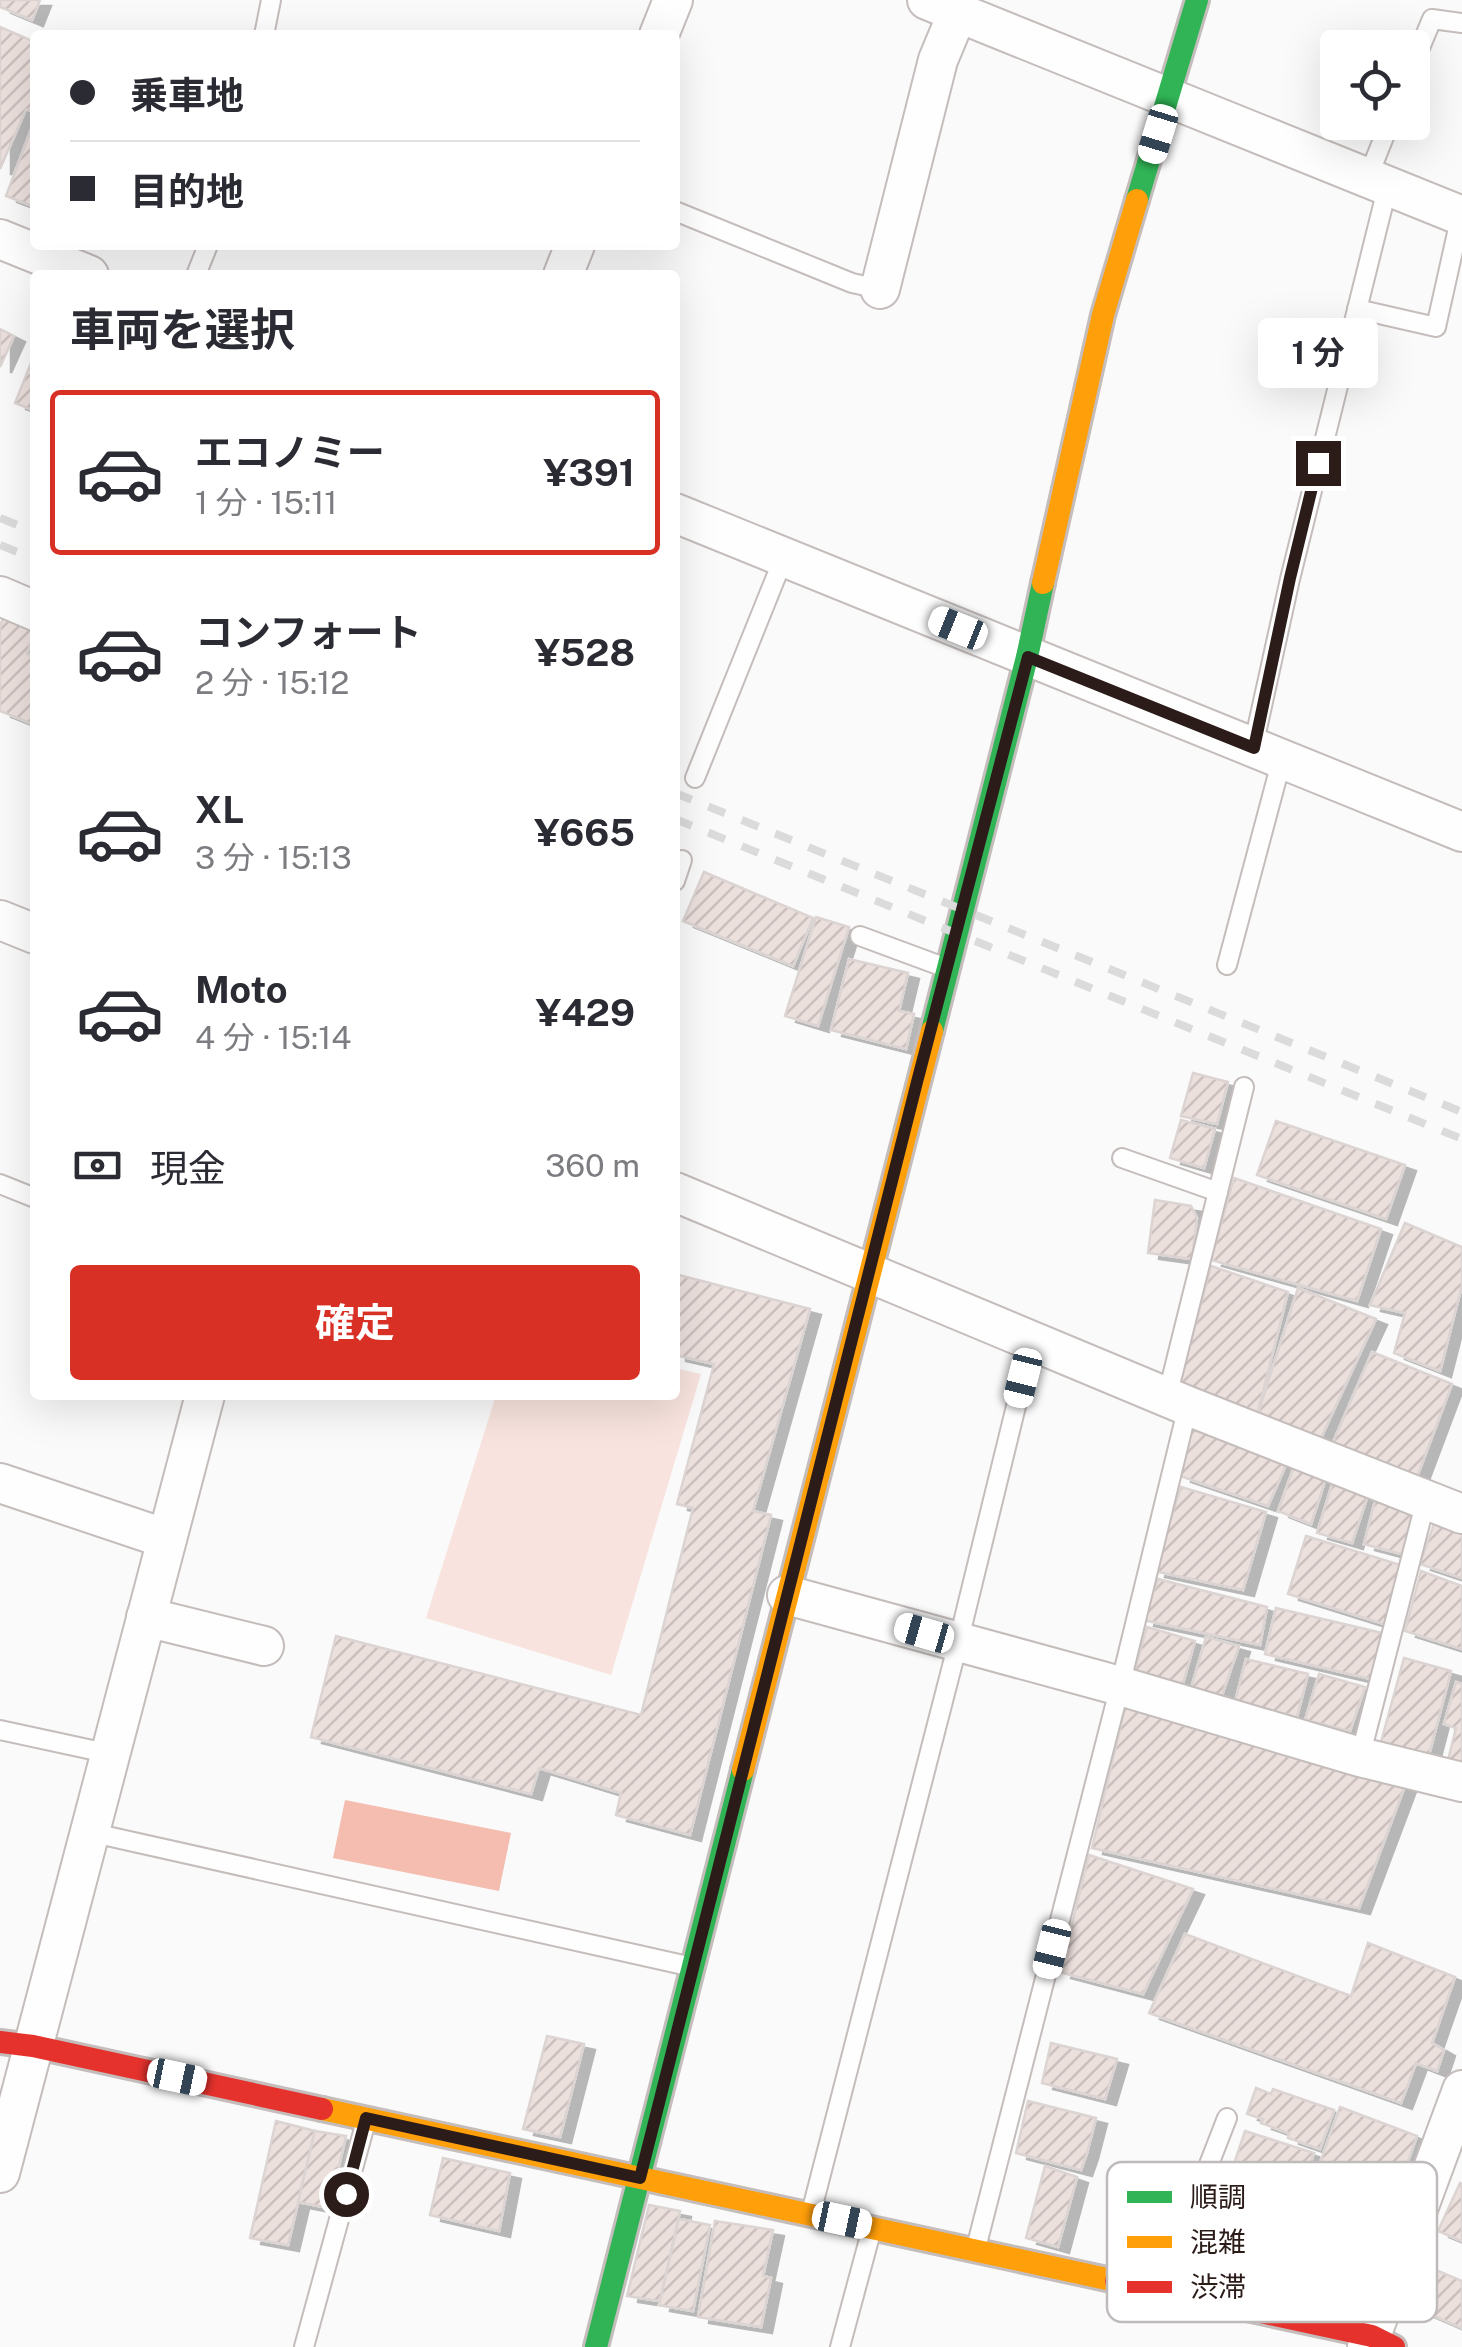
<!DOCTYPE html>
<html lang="ja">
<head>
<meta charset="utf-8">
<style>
  :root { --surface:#fff; --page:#f7f7f7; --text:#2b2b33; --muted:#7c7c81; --line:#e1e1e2; --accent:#d93025 }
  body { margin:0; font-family:"Public Sans","Noto Sans JP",sans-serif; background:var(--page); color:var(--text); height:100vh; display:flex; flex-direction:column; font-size:38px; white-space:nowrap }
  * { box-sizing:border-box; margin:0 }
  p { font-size:32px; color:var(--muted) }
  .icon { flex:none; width:55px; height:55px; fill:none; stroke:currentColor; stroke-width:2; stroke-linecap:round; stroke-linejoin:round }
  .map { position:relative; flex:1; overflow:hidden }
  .panel { position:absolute; left:30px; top:270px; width:650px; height:1130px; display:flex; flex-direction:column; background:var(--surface); border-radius:10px; box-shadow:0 10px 40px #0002 }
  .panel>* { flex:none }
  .guide { position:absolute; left:30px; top:30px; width:650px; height:220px; border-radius:10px; box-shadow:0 10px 40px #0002; display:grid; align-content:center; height:220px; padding:0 40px; background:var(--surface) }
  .controls { position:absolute; left:1320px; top:30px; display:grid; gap:20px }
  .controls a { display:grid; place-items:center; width:110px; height:110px; border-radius:10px; background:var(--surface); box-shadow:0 10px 40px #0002; font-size:50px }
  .end { position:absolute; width:45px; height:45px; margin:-22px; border:12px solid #2b1c19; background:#fff; box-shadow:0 0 0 5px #fff }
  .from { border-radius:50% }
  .bubble { position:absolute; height:70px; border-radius:10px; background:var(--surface); box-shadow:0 10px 40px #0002; font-size:32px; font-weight:700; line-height:70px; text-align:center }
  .car { position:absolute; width:30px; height:60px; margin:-30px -15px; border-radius:12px; box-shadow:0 0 8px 2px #0007; background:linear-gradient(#fff 24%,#345 0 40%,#fff 0 76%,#345 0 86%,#fff 0) }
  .guide b { display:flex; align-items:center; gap:35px; height:95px; font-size:38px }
  .guide b+b { border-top:2px solid var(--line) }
  .guide i { width:25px; height:25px; background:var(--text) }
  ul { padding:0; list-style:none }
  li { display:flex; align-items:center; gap:30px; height:165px; margin:0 20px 15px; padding:0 20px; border:5px solid transparent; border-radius:10px }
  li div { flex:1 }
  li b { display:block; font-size:38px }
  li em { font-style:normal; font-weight:700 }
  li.active { border-color:var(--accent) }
  li>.icon { width:90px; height:90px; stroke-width:1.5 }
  h2 { padding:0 40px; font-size:45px; line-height:120px }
  .pay { display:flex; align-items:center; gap:25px; height:110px; padding:0 40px; font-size:38px }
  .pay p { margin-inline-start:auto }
  .cta { display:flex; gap:20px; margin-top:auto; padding:20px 40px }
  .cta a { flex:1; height:115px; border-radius:10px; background:var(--accent); color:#fff; font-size:40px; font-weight:700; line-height:115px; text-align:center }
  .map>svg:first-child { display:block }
  .park { fill:#f8e3de }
  .water { fill:#f5bcb0 }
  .building { fill:url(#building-hatch); stroke:#dcd4d2; stroke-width:2.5; filter:url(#shadow) }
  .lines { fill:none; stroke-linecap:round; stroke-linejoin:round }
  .lane-casing { stroke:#c4bdbb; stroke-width:22 }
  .street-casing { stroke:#c4bdbb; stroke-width:42 }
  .fast-casing { stroke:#c4bdbb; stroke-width:28 }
  .slow-casing { stroke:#c4bdbb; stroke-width:28 }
  .jam-casing { stroke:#c4bdbb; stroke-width:28 }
  .lane { stroke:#fefefe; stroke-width:18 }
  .street { stroke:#fefefe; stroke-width:38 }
  .fast { stroke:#30b455; stroke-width:22 }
  .slow { stroke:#ff9f0a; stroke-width:22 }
  .jam { stroke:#e5322d; stroke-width:22 }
  .rail { stroke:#dcdbdb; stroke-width:8; stroke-dasharray:18 18; stroke-linecap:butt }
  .route { stroke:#2b1c19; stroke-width:12 }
  .key { fill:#fff; stroke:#bfbbba; stroke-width:2.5 }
  .key-label { font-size:28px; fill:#2b1c19 }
</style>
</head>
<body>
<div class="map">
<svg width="1462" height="2347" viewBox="0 0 1462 2347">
  <defs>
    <pattern id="building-hatch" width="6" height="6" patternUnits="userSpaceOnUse" patternTransform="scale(2.5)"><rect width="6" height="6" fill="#ece0dd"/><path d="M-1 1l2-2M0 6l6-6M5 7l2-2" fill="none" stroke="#cbc0bd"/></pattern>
    <filter id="shadow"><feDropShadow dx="11" dy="6" stdDeviation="0" flood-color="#0004"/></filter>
  </defs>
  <rect width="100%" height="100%" fill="#fafafa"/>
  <!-- park -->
  <polygon class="park" points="675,1368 701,1374 611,1675 426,1618 496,1395 675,1395"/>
  <!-- water -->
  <polygon class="water" points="345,1800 511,1833 499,1891 333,1858"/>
  <!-- building -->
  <g class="building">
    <polygon points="0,0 40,0 32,20 0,7"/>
    <polygon points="0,27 35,42 35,103 32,111 26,109 0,169"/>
    <polygon points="35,119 35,207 6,196"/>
    <polygon points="0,329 14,336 0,367"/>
    <polygon points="33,358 35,359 35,411 15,403"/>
    <polygon points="4,616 35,628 27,654 35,657 35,725 0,711 0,626"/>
    <polygon points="704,872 813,918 793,966 683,921"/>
    <polygon points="816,917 849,927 818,1026 785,1016"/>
    <polygon points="849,959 908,973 899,1011 914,1014 906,1049 831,1030"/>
    <polygon points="1193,1073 1228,1082 1217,1124 1181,1116"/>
    <polygon points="1181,1120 1215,1129 1204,1168 1170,1158"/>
    <polygon points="1276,1121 1405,1165 1386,1219 1257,1175"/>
    <polygon points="1234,1178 1381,1229 1357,1301 1211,1260"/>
    <polygon points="1155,1200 1191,1206 1197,1218 1192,1259 1148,1253"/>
    <polygon points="1405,1223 1462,1247 1462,1285 1440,1371 1394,1353 1405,1313 1370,1305"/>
    <polygon points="1211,1266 1288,1292 1255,1423 1178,1390"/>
    <polygon points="675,1274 810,1309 753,1511 771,1515 690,1835 616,1815 621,1793 539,1768 531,1794 311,1737 336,1636 641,1715 693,1508 677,1504 714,1364 675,1355"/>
    <polygon points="1298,1288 1376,1319 1319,1442 1255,1423"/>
    <polygon points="1372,1352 1452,1384 1417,1477 1331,1447"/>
    <polygon points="1195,1417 1288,1460 1268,1506 1180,1476"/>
    <polygon points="1296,1461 1327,1475 1311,1524 1278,1511"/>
    <polygon points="1335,1475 1370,1489 1352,1543 1317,1533"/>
    <polygon points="1181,1487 1266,1512 1243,1590 1154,1571"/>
    <polygon points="1377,1493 1417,1505 1405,1555 1364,1544"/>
    <polygon points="1436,1518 1462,1527 1462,1578 1420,1564"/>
    <polygon points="1306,1536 1404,1566 1387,1625 1288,1594"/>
    <polygon points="1421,1571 1462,1586 1462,1649 1405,1631"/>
    <polygon points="1158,1579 1267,1607 1260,1645 1143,1620"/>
    <polygon points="1276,1608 1382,1633 1371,1679 1265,1654"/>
    <polygon points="1147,1627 1195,1641 1181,1690 1133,1676"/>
    <polygon points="1206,1637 1239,1646 1221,1698 1191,1689"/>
    <polygon points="1404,1658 1451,1671 1429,1755 1381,1742"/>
    <polygon points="1246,1659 1308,1674 1297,1717 1235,1702"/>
    <polygon points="1319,1674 1365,1687 1350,1731 1305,1720"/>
    <polygon points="1456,1682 1462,1684 1462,1763 1448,1760 1456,1728 1444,1724"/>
    <polygon points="1128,1695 1406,1783 1359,1908 1092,1848"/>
    <polygon points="1089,1855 1193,1889 1143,1994 1060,1972"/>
    <polygon points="1185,1934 1351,1996 1368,1943 1455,1977 1432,2043 1444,2050 1437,2071 1416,2063 1401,2103 1149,2013"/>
    <polygon points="547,2036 584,2044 560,2137 523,2129"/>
    <polygon points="1051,2043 1117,2059 1105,2099 1042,2083"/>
    <polygon points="1256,2088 1271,2094 1273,2089 1334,2110 1320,2149 1288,2138 1289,2133 1261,2123 1263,2119 1247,2114"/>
    <polygon points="1028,2101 1096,2118 1087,2153 1081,2170 1016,2153"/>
    <polygon points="1340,2107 1417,2136 1394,2200 1317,2171"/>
    <polygon points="276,2121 315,2131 288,2245 250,2238"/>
    <polygon points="315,2131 346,2136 329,2208 298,2202"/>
    <polygon points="1245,2131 1314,2153 1302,2187 1234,2164"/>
    <polygon points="443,2158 510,2173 499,2231 430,2215"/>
    <polygon points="1045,2166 1077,2177 1058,2247 1026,2238"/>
    <polygon points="1460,2183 1462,2184 1462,2241 1438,2231"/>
    <polygon points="649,2205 680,2211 660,2301 627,2296"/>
    <polygon points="679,2219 710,2225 693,2311 659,2305"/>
    <polygon points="715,2221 773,2230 763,2276 771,2278 761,2327 698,2317"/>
    <polygon points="1422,2264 1462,2281 1462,2328 1407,2304"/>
  </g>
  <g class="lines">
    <defs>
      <g id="lane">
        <polyline points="264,35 271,0"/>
        <polyline points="1412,67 1432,19 1462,23"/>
        <polyline points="1368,177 1390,122"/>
        <polyline points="675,211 852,283 880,289"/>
        <polyline points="196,275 208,245"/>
        <polyline points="1357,309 1436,327 1461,215"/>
        <polyline points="1253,747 1290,579 1388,185"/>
        <polyline points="695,778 784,557"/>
        <polyline points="675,881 682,860"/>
        <polyline points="860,936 941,966"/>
        <polyline points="1227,965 1282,759"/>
        <polyline points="1122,1158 1218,1192"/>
        <polyline points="0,1184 35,1198"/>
        <polyline points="1167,1397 1244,1087"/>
        <polyline points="0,1730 111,1754"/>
        <polyline points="1360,1757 1426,1500"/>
        <polyline points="89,1832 688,1966"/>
        <polyline points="812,2209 958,1643 1032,1341"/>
        <polyline points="977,2244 1120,1686 1188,1406"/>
        <polyline points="1162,2285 1227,2118"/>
        <polyline points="304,2347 366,2121"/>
        <polyline points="840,2347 871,2232"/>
      </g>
      <g id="street">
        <polyline points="927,0 1462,216"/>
        <polyline points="659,35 673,0"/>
        <polyline points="0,239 89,275"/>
        <polyline points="563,275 575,245"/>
        <polyline points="880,289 938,60 958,12"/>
        <polyline points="675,513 1462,832"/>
        <polyline points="0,596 35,611"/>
        <polyline points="0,920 35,934"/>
        <polyline points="675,1192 1188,1406 1462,1514"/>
        <polyline points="0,1483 167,1539"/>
        <polyline points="787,1595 1120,1686 1360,1757 1462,1782"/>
        <polyline points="146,1617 264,1646"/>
        <polyline points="0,2173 205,1395"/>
        <polyline points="1367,2347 1462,2090"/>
      </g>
      <g id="fast">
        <polyline points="1137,200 1197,0"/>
        <polyline points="932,1031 1027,657 1043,583"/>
        <polyline points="596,2347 743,1770"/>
      </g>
      <g id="slow">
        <polyline points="1043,583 1103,315 1137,200"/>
        <polyline points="743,1770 932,1031"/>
        <polyline points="322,2109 1116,2281"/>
      </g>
      <g id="jam">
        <polyline points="0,2042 33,2046 322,2109"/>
        <polyline points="1116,2281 1372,2336 1394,2347"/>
      </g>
    </defs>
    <!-- lane casing -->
    <use href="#lane" class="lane-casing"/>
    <!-- street casing -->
    <use href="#street" class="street-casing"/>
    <!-- fast casing -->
    <use href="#fast" class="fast-casing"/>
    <!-- slow casing -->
    <use href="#slow" class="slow-casing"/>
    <!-- jam casing -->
    <use href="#jam" class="jam-casing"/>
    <!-- lane -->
    <use href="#lane" class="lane"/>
    <!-- street -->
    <use href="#street" class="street"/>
    <!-- fast -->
    <use href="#fast" class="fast"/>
    <!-- slow -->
    <use href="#slow" class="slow"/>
    <!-- jam -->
    <use href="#jam" class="jam"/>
    <!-- rail -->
    <g class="rail">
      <polyline points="0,518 35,532"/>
      <polyline points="0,545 35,559"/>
      <polyline points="675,793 1462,1112"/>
      <polyline points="675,819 1462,1139"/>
    </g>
  </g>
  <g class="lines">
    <!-- route -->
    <polyline class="route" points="346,2194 366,2118 640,2178 917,1082 1028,657 1254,748 1290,578 1318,463"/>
  </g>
  <!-- legend -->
  <rect x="1107" y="2162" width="330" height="160" rx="15" class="key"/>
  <rect x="1127" y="2191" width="45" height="12" fill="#30b455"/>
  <rect x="1127" y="2236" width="45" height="12" fill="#ff9f0a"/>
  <rect x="1127" y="2281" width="45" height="12" fill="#e5322d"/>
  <g class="key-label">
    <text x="1190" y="2207">順調</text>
    <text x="1190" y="2252">混雑</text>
    <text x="1190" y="2297">渋滞</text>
  </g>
</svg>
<div class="controls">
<a><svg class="icon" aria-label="locate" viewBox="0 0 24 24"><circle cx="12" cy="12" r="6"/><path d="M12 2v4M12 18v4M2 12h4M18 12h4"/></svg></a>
</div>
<i class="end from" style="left:346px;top:2194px"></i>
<i class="end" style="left:1318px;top:463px"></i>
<div class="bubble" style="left:1258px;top:318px;width:120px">1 分</div>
<i class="car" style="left:1158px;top:134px;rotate:197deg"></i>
<i class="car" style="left:958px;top:628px;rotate:292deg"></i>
<i class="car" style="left:1023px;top:1378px;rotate:194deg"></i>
<i class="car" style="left:924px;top:1633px;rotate:286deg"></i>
<i class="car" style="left:1052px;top:1949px;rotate:194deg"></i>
<i class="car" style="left:177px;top:2077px;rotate:102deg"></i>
<i class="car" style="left:842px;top:2220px;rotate:102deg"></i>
<div class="guide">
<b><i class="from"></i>乗車地</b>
<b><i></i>目的地</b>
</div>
<section class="panel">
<h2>車両を選択</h2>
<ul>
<li class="active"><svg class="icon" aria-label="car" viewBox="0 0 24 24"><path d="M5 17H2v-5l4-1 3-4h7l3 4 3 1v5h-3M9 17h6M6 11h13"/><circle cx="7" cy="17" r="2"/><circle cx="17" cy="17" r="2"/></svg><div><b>エコノミー</b><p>1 分 · 15:11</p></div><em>¥391</em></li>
<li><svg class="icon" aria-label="car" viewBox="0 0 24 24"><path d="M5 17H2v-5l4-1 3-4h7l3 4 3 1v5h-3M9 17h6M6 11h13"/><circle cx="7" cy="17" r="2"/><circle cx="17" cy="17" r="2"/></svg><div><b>コンフォート</b><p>2 分 · 15:12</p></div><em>¥528</em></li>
<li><svg class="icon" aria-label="car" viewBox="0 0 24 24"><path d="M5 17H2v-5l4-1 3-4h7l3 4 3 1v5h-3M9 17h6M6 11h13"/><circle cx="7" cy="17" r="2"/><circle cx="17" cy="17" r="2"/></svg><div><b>XL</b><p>3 分 · 15:13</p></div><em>¥665</em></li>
<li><svg class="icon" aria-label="car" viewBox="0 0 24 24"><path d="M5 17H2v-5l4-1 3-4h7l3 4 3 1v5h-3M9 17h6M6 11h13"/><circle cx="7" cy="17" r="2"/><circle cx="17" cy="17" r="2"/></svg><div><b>Moto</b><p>4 分 · 15:14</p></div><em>¥429</em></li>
</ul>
<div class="pay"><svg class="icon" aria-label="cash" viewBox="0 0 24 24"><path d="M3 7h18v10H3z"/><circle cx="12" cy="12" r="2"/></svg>現金<p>360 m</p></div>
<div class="cta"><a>確定</a></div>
</section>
</div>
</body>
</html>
